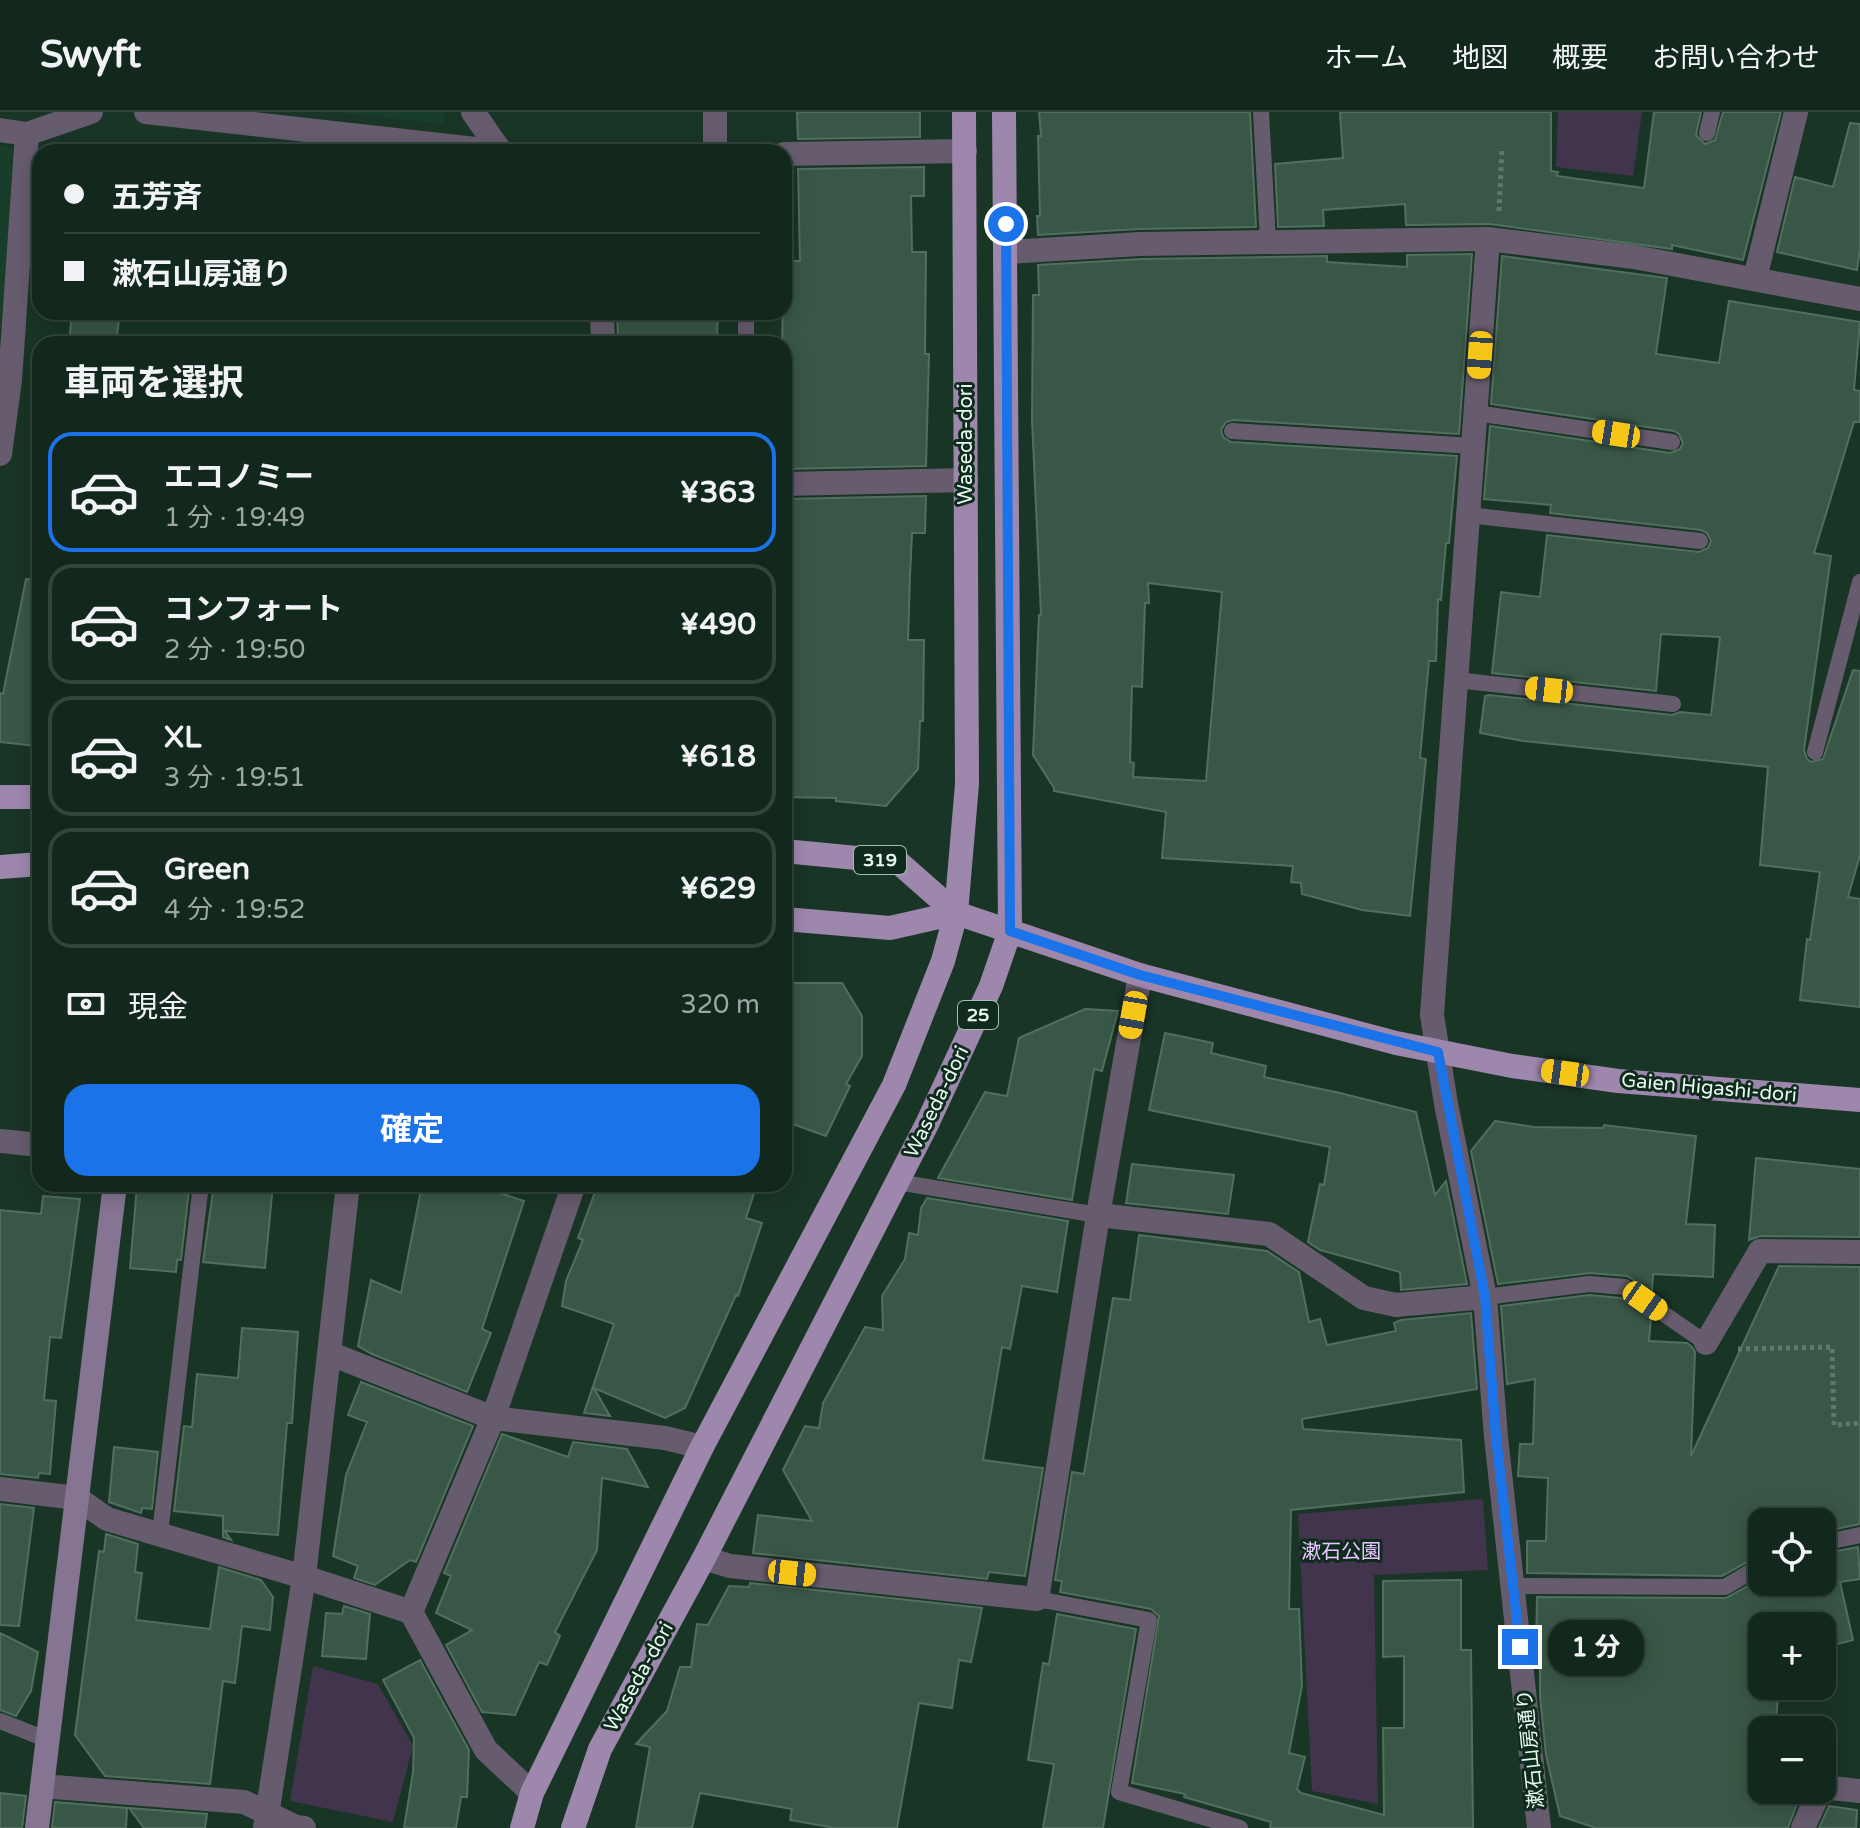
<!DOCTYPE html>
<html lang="ja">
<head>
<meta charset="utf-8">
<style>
  :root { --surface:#13281c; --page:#1c3025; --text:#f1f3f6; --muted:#9da6a3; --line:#32443b; --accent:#1a73e8 }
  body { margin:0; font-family:"Varela Round","Noto Sans JP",sans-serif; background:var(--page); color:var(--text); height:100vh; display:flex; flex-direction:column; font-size:30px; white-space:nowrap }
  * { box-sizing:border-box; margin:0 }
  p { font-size:26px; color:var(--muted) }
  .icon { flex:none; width:44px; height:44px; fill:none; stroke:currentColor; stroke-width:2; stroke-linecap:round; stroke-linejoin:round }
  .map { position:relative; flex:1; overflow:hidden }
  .details { position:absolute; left:32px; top:224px; width:760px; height:856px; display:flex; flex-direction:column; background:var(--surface); border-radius:24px; box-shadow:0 4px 20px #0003,0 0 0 2px var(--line) }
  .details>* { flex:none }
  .guide { position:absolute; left:32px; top:32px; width:760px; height:176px; border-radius:24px; box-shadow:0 4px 20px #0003,0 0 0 2px var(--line); display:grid; align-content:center; height:176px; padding:0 32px; background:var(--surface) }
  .tools { position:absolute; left:1748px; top:1396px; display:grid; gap:16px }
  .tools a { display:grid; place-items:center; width:88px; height:88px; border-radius:16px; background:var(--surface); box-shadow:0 4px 20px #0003,0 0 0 2px var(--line); font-size:40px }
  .end { position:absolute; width:36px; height:36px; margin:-18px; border:10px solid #1a73e8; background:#fff; box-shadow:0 0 0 4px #fff }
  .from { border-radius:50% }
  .bubble { position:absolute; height:56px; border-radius:24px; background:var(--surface); box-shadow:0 4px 20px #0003,0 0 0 2px var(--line); font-size:26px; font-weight:700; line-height:56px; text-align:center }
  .car { position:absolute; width:24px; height:48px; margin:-24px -12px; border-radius:10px; box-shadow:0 0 6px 2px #0007; background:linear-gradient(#f5c518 24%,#345 0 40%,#f5c518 0 76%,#345 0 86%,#f5c518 0) }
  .guide b { display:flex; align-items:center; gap:28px; height:76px; font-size:30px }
  .guide b+b { border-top:2px solid var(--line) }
  .guide i { width:20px; height:20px; background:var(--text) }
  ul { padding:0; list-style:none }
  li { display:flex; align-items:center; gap:24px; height:120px; margin:0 16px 12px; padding:0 16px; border:4px solid var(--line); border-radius:24px }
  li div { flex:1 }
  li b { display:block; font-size:30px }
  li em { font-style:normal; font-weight:700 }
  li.on { border-color:var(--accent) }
  li>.icon { width:72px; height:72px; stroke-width:1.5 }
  h2 { padding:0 32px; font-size:36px; line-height:96px }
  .pay { display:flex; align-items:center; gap:20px; height:88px; padding:0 32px; font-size:30px }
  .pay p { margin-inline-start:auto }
  .cta { display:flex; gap:16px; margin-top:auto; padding:16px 32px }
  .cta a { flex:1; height:92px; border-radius:24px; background:var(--accent); color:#fff; font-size:32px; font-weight:700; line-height:92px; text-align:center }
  header { display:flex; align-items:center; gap:48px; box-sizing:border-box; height:112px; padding:0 40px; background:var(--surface); border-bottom:2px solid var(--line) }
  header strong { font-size:38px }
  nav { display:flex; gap:44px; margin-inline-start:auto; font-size:28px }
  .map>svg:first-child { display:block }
  .built { fill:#183d2a }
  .green { fill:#43344e }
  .building { fill:#395746; stroke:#516f5e; stroke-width:2; fill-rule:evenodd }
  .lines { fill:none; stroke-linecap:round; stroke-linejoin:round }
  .path { stroke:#60786b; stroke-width:5; stroke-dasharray:4 4; stroke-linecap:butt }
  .lane { stroke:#675c6e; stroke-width:16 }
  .street { stroke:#675c6e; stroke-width:24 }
  .secondary { stroke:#867592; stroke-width:24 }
  .primary { stroke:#9e87ad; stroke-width:24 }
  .route { stroke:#1a73e8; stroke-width:10 }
  .labels { text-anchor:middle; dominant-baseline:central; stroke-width:6; stroke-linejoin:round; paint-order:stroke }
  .shield { fill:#0e2b1d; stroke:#a7bbaf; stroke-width:2 }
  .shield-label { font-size:18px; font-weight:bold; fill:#e8f9ee }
  .street-label { font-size:20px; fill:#e8f9ee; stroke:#0e2b1d }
  .park-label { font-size:20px; fill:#e7c7fd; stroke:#0e2b1d }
</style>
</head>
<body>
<header>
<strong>Swyft</strong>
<nav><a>ホーム</a><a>地図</a><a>概要</a><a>お問い合わせ</a></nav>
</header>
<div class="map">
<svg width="1860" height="1716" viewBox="0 0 1860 1716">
  <rect width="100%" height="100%" fill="#193526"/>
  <!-- built -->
  <g class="built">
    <polygon points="331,0 445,0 443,12"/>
    <polygon points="0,34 11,35 18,43 0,217"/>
  </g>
  <!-- green -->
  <g class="green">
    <polygon points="1558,0 1642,0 1633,64 1556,55"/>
    <polygon points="1483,1387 1488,1458 1374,1463 1378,1692 1312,1679 1298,1402"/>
    <polygon points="313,1554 378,1572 413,1634 393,1710 290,1689"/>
  </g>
  <!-- building -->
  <g class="building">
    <polygon points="797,0 920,0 920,25 798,27"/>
    <polygon points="1039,0 1250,0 1256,115 1139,117 1038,123 1037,104 1040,104 1038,24 1041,24"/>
    <polygon points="1340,0 1551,0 1551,59 1558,60 1557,64 1644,76 1654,0 1701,0 1696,23 1705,32 1715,28 1723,0 1781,0 1743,148 1672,133 1672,137 1490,112 1406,113 1405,92 1323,98 1324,114 1278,115 1275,52 1343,46"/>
    <polygon points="1850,11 1860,12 1860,136 1857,158 1777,140 1795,65 1833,75"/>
    <polygon points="924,55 924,84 911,84 912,140 926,140 925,242 929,242 926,354 784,357 784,232 782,232 784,149 800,149 798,57"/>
    <path d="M 1472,142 L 1459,322 L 1233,308 L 1226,310 L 1221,318 L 1223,325 L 1231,330 L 1457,344 L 1449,431 L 1446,431 L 1441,488 L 1438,487 L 1436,549 L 1429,549 L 1420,646 L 1426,647 L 1410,804 L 1362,798 L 1302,782 L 1301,771 L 1291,770 L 1293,754 L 1162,746 L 1166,700 L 1054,679 L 1054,676 L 1033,643 L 1039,503 L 1041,503 L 1032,308 L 1033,183 L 1039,183 L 1038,153 L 1141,147 L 1327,144 L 1327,150 L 1407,155 L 1407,143 ZM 1148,471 L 1222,480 L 1206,669 L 1133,665 L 1134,651 L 1130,650 L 1132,574 L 1142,575 L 1145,491 L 1149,491 Z"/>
    <polygon points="1502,144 1667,166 1656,242 1719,251 1729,189 1860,210 1854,278 1860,279 1860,310 1854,310 1814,441 1831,444 1804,638 1807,647 1811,650 1823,647 1853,558 1860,559 1860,743 1848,785 1860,787 1860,895 1800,888 1807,827 1810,828 1820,760 1760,753 1768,655 1523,629 1480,621 1485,584 1489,583 1672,603 1680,600 1711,603 1720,525 1661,522 1656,579 1492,561 1501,480 1540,485 1547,423 1699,440 1708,436 1711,429 1707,421 1701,418 1550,401 1551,393 1484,387 1490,314 1670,341 1680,337 1683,331 1679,322 1674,319 1491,292"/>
    <polygon points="72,200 120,200 116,232 69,232"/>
    <polygon points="617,200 718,200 717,229 663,228 663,232 621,232 621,227 618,227"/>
    <polygon points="926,384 925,421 912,421 910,464 908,528 924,528 923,609 920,609 918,657 886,694 836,689 836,686 784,685 784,387"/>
    <polygon points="26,467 40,468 40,596 36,634 0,630 0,581 3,582"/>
    <polygon points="784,871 842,871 862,904 862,944 846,972 850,974 826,1024 784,1009"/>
    <polygon points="1085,897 1118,899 1102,959 1094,957 1072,1088 938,1066 985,980 1007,984 1019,926"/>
    <polygon points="1165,921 1213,931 1211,941 1266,954 1264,965 1340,981 1416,1000 1435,1083 1446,1069 1467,1172 1401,1178 1400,1160 1320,1138 1308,1130 1320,1072 1324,1073 1330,1035 1149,998"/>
    <polygon points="1495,1009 1534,1015 1603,1016 1604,1013 1696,1024 1686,1112 1715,1113 1713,1165 1653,1162 1652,1180 1627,1164 1590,1161 1498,1172 1471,1039"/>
    <polygon points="1756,1046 1860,1057 1860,1125 1760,1124 1749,1128"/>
    <polygon points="1132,1052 1234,1063 1228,1102 1126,1091"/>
    <polygon points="214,1072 273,1072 265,1156 203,1150"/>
    <polygon points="422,1072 437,1072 465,1081 468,1072 472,1072 524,1089 482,1217 491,1221 467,1280 372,1242 358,1234 371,1168 401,1181"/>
    <polygon points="598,1072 757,1072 746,1106 762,1111 738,1184 736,1183 685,1296 665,1306 594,1276 610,1304 584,1301 614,1212 562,1194 566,1169 583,1128 578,1126"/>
    <polygon points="137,1074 189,1078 181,1148 177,1148 176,1160 130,1156"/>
    <polygon points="43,1084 80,1087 61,1226 50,1225 44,1288 56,1289 50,1362 39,1361 38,1366 0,1362 0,1098 41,1102"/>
    <polygon points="927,1086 1068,1109 1057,1180 1022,1174 1010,1237 1002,1235 983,1348 1043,1356 1025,1464 989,1460 987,1467 753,1441 758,1403 812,1409 783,1358 805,1314 819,1316 823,1291 865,1215 883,1218 882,1184 905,1147 909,1121 918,1123 921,1096"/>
    <polygon points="1139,1123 1267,1139 1299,1160 1309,1210 1320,1207 1327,1233 1396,1219 1394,1211 1401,1208 1471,1201 1477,1277 1302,1307 1303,1317 1461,1328 1464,1380 1291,1398 1289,1497 1299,1497 1302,1574 1289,1641 1305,1645 1297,1677 1301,1681 1384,1703 1383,1616 1404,1616 1404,1544 1383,1545 1383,1469 1461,1468 1461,1538 1471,1538 1473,1716 1270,1716 1271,1710 1184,1685 1185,1682 1132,1671 1159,1504 1151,1497 1060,1480 1062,1469 1055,1468 1072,1360 1084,1362 1113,1186 1130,1188"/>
    <polygon points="1779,1154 1860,1155 1860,1412 1822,1420 1822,1410 1762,1410 1762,1442 1722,1464 1527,1461 1527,1429 1546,1429 1548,1366 1518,1364 1520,1332 1533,1332 1535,1267 1507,1272 1501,1194 1589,1183 1621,1186 1651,1206 1649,1229 1687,1231 1692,1235 1695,1240 1691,1344"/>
    <polygon points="242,1216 298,1220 292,1311 287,1311 278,1423 225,1419 231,1428 223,1425 223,1404 174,1399 184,1314 192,1315 197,1262 238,1266"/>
    <polygon points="361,1270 473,1314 416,1450 410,1448 375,1473 354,1466 358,1454 333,1444 346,1363 367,1310 348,1303"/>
    <polygon points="502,1322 568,1345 573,1330 627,1337 648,1375 602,1366 597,1438 555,1520 560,1524 547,1553 539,1550 515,1603 482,1600 446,1533 472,1518 436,1501 451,1464 444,1461"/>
    <polygon points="114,1335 158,1340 152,1397 142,1396 141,1401 109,1390"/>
    <polygon points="0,1392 34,1396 19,1514 0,1513"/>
    <polygon points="106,1422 138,1432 135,1460 142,1461 136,1508 210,1517 219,1455 261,1468 273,1485 270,1518 242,1514 235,1571 223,1569 210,1672 105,1664 75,1623 99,1439 104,1440"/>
    <polygon points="1858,1435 1860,1467 1840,1470 1853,1528 1822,1536 1822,1507 1796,1514 1762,1514 1762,1574 1779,1574 1775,1618 1762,1618 1762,1678 1802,1678 1788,1716 1596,1716 1560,1704 1546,1643 1540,1584 1540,1538 1536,1538 1537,1485 1726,1486 1762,1466 1762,1470 1822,1470 1822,1442"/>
    <polygon points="750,1471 982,1496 971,1550 959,1548 952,1596 919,1591 897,1716 835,1716 790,1708 792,1697 700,1681 692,1716 636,1716 650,1635 636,1632 667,1599 680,1555 691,1555 697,1512 708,1513 729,1474 749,1475"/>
    <polygon points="344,1494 370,1502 366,1547 322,1544 326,1501 342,1502"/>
    <polygon points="1057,1502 1136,1517 1103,1716 1043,1716 1054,1652 1028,1648 1043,1551 1049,1552"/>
    <polygon points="0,1521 38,1540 31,1579 16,1604 0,1598"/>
    <polygon points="420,1548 469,1638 467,1685 461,1685 456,1716 404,1716 413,1660 414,1626 383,1568"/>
    <polygon points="0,1681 26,1684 22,1716 0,1716"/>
    <polygon points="55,1690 127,1696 126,1716 52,1716"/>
    <polygon points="1829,1694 1857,1698 1856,1716 1819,1716"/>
    <polygon points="129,1696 207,1702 205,1716 144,1716"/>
  </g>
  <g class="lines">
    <!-- path -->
    <g class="path">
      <polyline points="1499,99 1502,36"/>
      <polyline points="1738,1237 1832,1235 1834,1313 1860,1311"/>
    </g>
    <!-- lane -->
    <g class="lane">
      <polyline points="1261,0 1268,130"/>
      <polyline points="1707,21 1712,0"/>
      <polyline points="746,200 746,232"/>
      <polyline points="1476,301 1672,330"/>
      <polyline points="1232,319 1473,334"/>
      <polyline points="1468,403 1700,429"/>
      <polyline points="1456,568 1673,592"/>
      <polyline points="1815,640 1860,470"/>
      <polyline points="897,1070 1098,1103"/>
      <polyline points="1485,1185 1589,1172 1625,1175 1706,1231"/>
      <polyline points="160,1421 201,1072"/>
      <polyline points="1822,1431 1860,1423"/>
      <polyline points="1513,1474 1725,1475 1762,1453"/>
      <polyline points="1037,1487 1149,1508 1119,1680 1240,1716"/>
      <polyline points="0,1609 48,1628"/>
    </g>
    <!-- street -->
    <g class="street">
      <polyline points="146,0 502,40"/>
      <polyline points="473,0 501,40"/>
      <polyline points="715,0 715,40"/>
      <polyline points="0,18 27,22 91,0"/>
      <polyline points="784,42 965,39"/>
      <polyline points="1488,127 1432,903 1446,992 1485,1185 1496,1325 1539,1716"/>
      <polyline points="1006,140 1140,132 1488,127 1634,145 1860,187"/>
      <polyline points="1755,166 1796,0"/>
      <polyline points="602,200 603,232"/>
      <polyline points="0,342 10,268 27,22"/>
      <polyline points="784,372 966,368"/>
      <polyline points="0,1029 40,1033"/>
      <polyline points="1098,1103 1269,1122 1364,1186 1396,1193 1485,1185"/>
      <polyline points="1706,1231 1760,1139 1860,1140"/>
      <polyline points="331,1242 493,1306 665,1326 702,1335"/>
      <polyline points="0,1377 77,1386 107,1407 304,1465 411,1500 486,1638 532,1681"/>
      <polyline points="704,1446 730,1454 1037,1487 1098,1103 1140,863"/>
      <polyline points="411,1500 493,1306 574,1072"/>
      <polyline points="42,1674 244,1690 296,1715 304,1716"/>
      <polyline points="1822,1675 1860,1679"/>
      <polyline points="265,1716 304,1465 348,1072"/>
      <polyline points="1803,1716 1820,1678"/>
    </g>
    <!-- secondary -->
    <polyline class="secondary" points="37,1716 115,1072"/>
    <!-- primary -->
    <g class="primary">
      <polyline points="0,685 40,685"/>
      <polyline points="784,739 898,750 956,801 1140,863 1396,931 1512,954 1618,969 1860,988"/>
      <polyline points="0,755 40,752"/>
      <polyline points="784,807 890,816 956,801"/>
      <polyline points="522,1716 532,1681 702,1335 894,973 943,849 956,801 967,672 964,0"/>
      <polyline points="573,1716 600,1637 704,1446 927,1012 991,874 1010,819 1004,0"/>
    </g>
  </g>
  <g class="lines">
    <!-- route -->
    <polyline class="route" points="1006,112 1010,819 1140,863 1438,940 1485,1185 1496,1325 1520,1535"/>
  </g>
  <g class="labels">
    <!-- shield labels -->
    <g class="shield">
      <rect x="854" y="734" width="52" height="28" rx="6"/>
      <rect x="958" y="889" width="40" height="28" rx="6"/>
    </g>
    <g class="shield-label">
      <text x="880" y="748">319</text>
      <text x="978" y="903">25</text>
    </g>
    <!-- street labels -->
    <g class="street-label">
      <text transform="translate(966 332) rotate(-90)">Waseda-dori</text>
      <text transform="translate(1709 976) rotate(5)">Gaien Higashi-dori</text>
      <text transform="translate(937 990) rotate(-64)">Waseda-dori</text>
      <text transform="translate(639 1565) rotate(-61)">Waseda-dori</text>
      <text transform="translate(1531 1637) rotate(-96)">漱石山房通り</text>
    </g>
    <!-- park labels -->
    <g class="park-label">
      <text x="1341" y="1440">漱石公園</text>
    </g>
  </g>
</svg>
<div class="tools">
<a><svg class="icon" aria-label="locate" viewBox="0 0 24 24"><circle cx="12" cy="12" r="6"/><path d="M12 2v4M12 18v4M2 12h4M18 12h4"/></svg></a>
<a>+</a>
<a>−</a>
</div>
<i class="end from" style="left:1006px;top:112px"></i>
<i class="end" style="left:1520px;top:1535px"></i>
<div class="bubble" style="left:1548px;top:1508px;width:96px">1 分</div>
<i class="car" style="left:1480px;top:243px;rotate:184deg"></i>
<i class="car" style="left:1616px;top:322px;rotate:279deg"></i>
<i class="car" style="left:1549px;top:578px;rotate:276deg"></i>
<i class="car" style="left:1133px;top:903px;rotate:190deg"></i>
<i class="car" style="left:1565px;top:961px;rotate:278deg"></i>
<i class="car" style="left:1645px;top:1189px;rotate:125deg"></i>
<i class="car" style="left:792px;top:1461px;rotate:96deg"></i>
<div class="guide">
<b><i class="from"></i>五芳斉</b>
<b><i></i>漱石山房通り</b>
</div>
<section class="details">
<h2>車両を選択</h2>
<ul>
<li class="on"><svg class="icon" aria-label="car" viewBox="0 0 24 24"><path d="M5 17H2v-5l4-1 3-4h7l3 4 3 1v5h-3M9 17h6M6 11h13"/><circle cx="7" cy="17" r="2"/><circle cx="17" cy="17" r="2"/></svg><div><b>エコノミー</b><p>1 分 · 19:49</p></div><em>¥363</em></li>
<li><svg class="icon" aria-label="car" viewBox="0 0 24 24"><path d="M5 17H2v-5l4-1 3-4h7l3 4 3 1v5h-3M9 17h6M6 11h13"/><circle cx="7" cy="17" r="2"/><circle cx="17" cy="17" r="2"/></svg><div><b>コンフォート</b><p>2 分 · 19:50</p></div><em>¥490</em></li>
<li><svg class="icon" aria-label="car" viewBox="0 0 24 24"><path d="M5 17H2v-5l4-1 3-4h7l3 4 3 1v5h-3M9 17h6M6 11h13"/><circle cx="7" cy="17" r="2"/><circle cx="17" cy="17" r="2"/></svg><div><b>XL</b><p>3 分 · 19:51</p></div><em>¥618</em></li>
<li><svg class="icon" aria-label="car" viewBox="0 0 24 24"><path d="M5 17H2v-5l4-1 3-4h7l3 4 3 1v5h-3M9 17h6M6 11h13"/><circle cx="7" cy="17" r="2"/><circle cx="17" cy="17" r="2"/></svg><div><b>Green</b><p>4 分 · 19:52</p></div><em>¥629</em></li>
</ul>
<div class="pay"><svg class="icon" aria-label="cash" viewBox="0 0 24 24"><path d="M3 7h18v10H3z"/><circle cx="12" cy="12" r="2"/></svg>現金<p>320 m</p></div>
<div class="cta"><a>確定</a></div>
</section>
</div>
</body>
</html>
